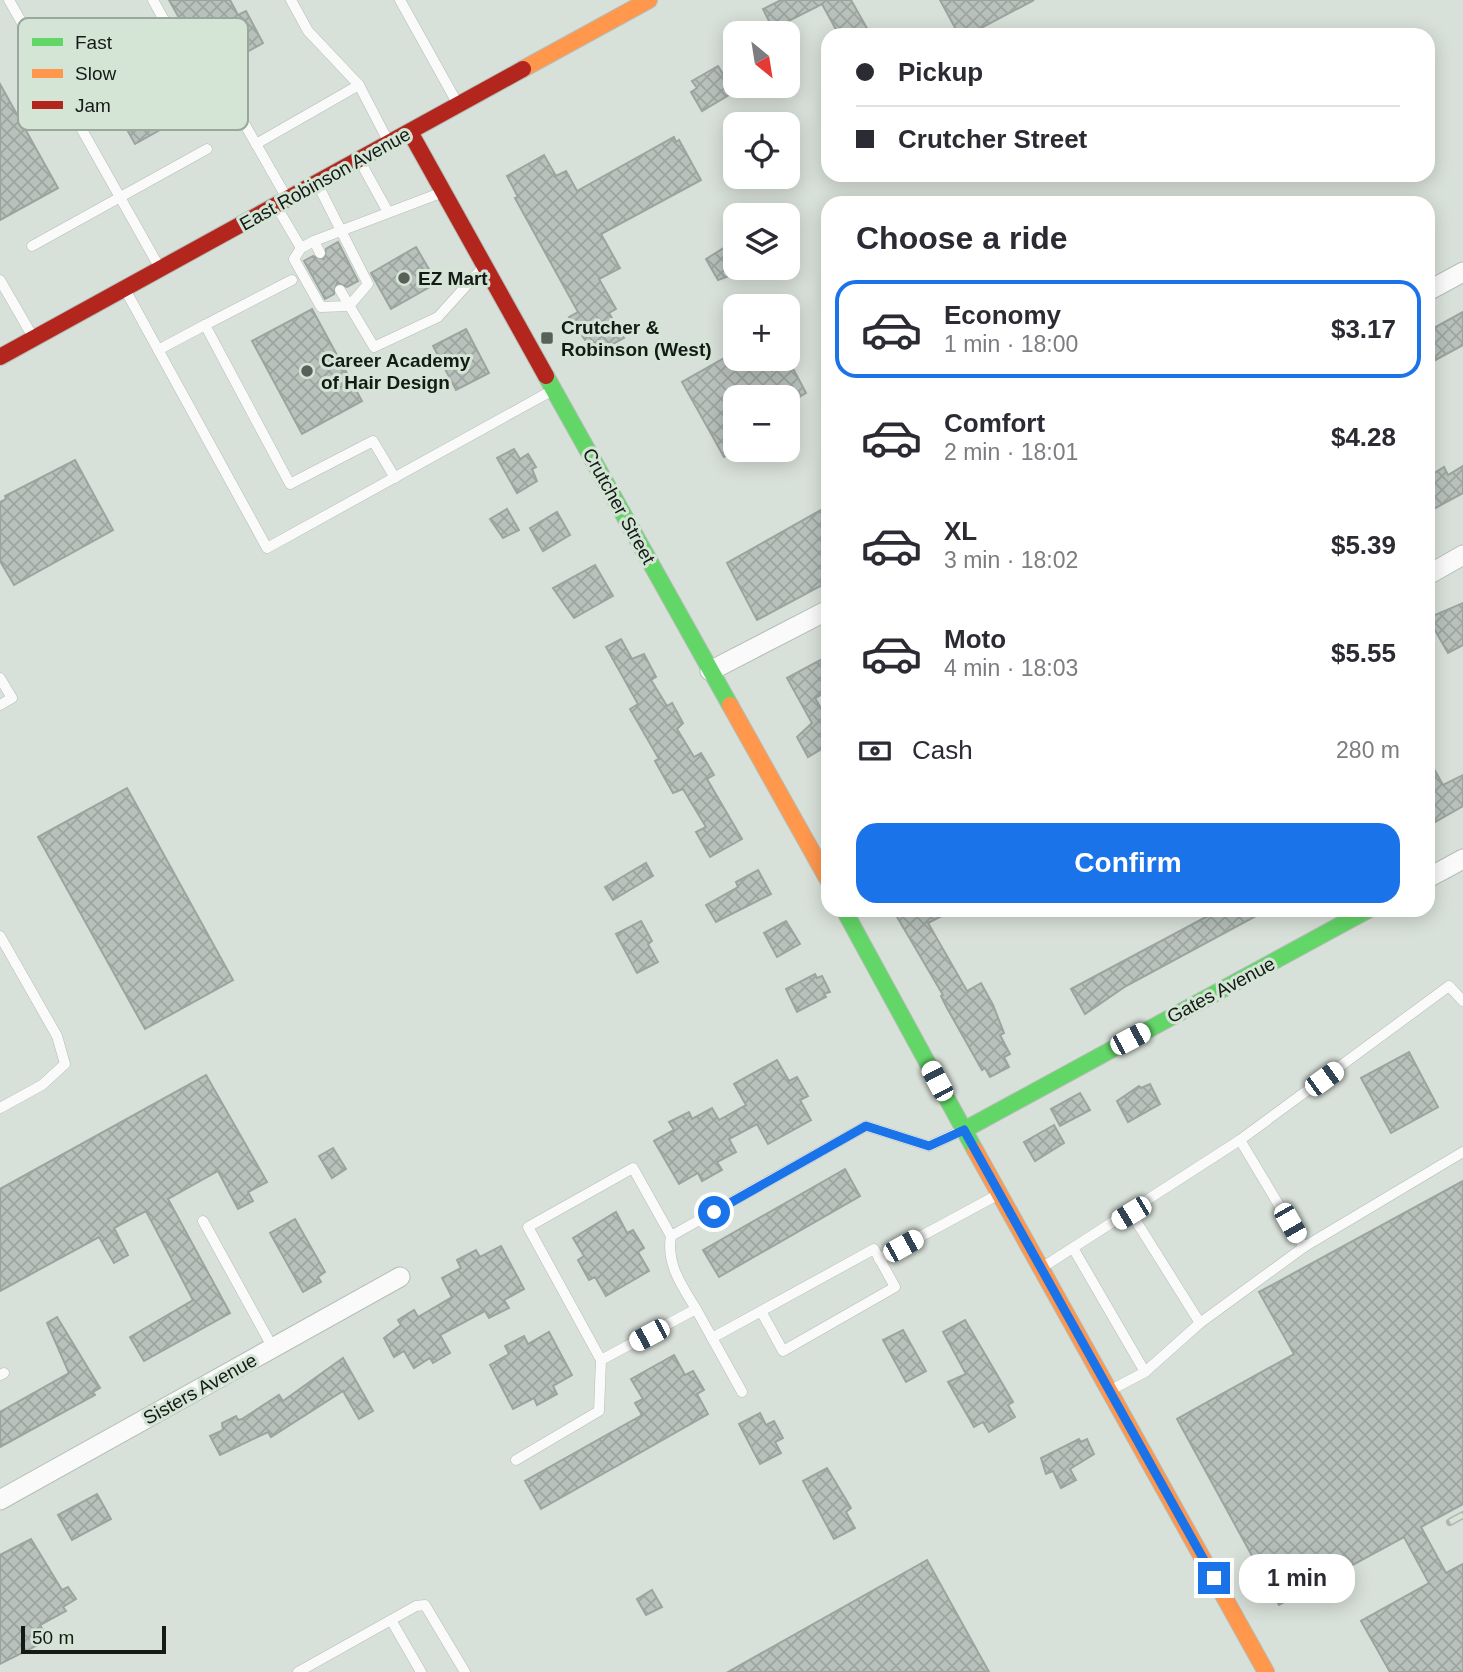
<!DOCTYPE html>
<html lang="en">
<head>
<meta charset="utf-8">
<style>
  :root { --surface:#fff; --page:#f7f7f7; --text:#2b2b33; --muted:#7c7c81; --line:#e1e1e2; --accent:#1a73e8 }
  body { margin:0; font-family:Helvetica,sans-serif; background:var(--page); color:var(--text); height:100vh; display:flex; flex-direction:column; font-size:26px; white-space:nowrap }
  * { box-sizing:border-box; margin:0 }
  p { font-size:23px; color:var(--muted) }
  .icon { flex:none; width:38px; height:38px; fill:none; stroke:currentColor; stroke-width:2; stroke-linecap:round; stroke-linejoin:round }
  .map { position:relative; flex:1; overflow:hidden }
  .sheet { position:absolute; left:821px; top:196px; width:614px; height:721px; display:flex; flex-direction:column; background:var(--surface); border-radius:21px; box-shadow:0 4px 18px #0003 }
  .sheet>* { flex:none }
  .top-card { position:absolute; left:821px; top:28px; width:614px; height:154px; border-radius:21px; box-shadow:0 4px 18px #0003; display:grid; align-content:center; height:154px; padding:0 35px; background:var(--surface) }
  .needle { width:46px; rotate:150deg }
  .tools { position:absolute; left:723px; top:21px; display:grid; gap:14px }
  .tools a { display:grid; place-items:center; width:77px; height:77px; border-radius:14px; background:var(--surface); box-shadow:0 4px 18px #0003; font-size:35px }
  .scale { position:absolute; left:21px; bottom:18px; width:145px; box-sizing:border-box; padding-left:7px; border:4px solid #141a15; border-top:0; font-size:19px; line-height:24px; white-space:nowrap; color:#141a15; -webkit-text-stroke:5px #d4e5d6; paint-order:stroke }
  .end { position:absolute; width:32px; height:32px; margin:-16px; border:9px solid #1a73e8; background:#fff; box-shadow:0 0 0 4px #fff }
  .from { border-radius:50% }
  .bubble { position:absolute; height:49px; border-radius:21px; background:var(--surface); box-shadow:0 4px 18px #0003; font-size:23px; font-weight:600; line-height:49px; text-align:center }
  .car { position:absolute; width:21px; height:42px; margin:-21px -10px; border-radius:9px; box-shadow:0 0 5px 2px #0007; background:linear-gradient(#fff 24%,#345 0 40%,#fff 0 76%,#345 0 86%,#fff 0) }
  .top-card b { display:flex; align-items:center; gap:24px; height:66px; font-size:26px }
  .top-card b+b { border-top:2px solid var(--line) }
  .top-card i { width:18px; height:18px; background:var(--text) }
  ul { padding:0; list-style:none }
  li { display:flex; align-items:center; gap:21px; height:98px; margin:0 14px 10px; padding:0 21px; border:4px solid transparent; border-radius:21px }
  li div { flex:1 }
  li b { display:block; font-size:26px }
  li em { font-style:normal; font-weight:600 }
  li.active { border-color:var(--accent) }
  li>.icon { width:63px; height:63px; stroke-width:1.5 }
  h2 { padding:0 35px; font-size:32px; line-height:84px }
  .pay { display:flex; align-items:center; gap:18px; height:77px; padding:0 35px; font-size:26px }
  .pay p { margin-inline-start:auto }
  .action { display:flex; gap:14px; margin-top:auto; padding:14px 35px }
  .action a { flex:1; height:80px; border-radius:21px; background:var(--accent); color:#fff; font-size:28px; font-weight:600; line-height:80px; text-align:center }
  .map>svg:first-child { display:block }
  .building { fill:url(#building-cross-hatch); stroke:#9ca4a0; stroke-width:2 }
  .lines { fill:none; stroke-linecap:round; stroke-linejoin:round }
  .lane-casing { stroke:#b5bdb7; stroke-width:11 }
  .street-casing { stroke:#b5bdb7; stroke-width:21 }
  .fast-casing { stroke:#b5bdb7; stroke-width:18 }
  .slow-casing { stroke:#b5bdb7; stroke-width:18 }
  .jam-casing { stroke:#b5bdb7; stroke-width:18 }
  .lane { stroke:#f9faf9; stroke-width:10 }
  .street { stroke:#f9faf9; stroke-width:19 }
  .fast { stroke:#63d668; stroke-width:16 }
  .slow { stroke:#ff974d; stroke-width:16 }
  .jam { stroke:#b3261e; stroke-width:16 }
  .rail-casing { stroke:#b1b3b1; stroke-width:8 }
  .rail { stroke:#d4e5d6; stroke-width:5; stroke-dasharray:16; stroke-linecap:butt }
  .route { stroke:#1a73e8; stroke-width:9 }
  .poi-dot { fill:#59605a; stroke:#d4e5d6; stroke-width:2.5 }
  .labels { text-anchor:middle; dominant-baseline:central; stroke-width:6; stroke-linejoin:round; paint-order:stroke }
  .street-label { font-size:19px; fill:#141a15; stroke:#d4e5d6 }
  .poi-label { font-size:19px; font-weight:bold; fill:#141a15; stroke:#d4e5d6; text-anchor:start }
  .key { fill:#d4e5d6; stroke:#9aa89c; stroke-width:2 }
  .key-label { font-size:19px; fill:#141a15 }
</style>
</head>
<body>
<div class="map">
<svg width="1463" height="1672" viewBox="0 0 1463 1672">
  <defs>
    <pattern id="building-cross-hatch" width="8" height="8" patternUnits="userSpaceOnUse" patternTransform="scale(1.75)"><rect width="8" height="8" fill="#b8c1bc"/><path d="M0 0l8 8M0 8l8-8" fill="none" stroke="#9da5a1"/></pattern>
  </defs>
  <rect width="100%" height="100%" fill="#d8e1d9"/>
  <!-- building -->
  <g class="building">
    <polygon points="169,0 230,0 238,15 246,11 263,43 210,73"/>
    <polygon points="781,0 851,0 868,30 858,35 839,35 822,4 773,29 763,9"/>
    <polygon points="940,0 1034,0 968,35 959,35"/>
    <polygon points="139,21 190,113 135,144 84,52"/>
    <polygon points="718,66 734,92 702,111 691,92 697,88 692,81"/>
    <polygon points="0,84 58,188 0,220"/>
    <polygon points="674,137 676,142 679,140 701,180 601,234 620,268 599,279 616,309 609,313 624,338 595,354 569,317 578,312 515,198 518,197 507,176 544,155 556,176 566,171 577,191"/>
    <polygon points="338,242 358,281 347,287 337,283 334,294 325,299 304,261 313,256 324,259 326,249"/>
    <polygon points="727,246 735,260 735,268 740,272 718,280 706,259"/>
    <polygon points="416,247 437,283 391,309 371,273"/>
    <polygon points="312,309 362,401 302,434 252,341"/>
    <polygon points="1463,312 1463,345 1428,364 1428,331"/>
    <polygon points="466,329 489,373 456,390 433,346"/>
    <polygon points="735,352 735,359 765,359 772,371 789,361 806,393 788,404 788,397 735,397 735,451 724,457 682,382"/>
    <polygon points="514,449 520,459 528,454 536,467 532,469 537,481 517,493 497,458"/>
    <polygon points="75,460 113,530 14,585 0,561 0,502 6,499 5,496"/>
    <polygon points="1463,466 1463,493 1428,512 1428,477 1444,467 1448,475"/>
    <polygon points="828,506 828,582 757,620 727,563"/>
    <polygon points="507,509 519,530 503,538 490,519"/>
    <polygon points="557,512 570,535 543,551 530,528"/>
    <polygon points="595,565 613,596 574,618 553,588"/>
    <polygon points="1463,603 1463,645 1448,653 1428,618"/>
    <polygon points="621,639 632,659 644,654 656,677 651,680 667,706 672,703 683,723 677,729 694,757 701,753 714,775 707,779 742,839 710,857 696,832 706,827 683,789 673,793 655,761 659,759 630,709 638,704 606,647"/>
    <polygon points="828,656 828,691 815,698 825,715 828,713 828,752 825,747 808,757 797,737 812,723 787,678"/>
    <polygon points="1428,758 1443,785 1463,775 1463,806 1428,826"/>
    <polygon points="127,788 233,980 145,1029 38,837"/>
    <polygon points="646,863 653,876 613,900 605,887"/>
    <polygon points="758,870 771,894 716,922 706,905 738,887 736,882"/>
    <polygon points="893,910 953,910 928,923 967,991 981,983 993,1005 1004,1033 1000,1035 1010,1054 1004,1057 1009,1067 990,1077 985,1068 982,1070 947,1008 941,996 943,995"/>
    <polygon points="1219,910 1267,910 1126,986 1085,1014 1071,989"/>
    <polygon points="641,921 652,941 648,944 658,962 637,973 616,934"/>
    <polygon points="786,921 800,944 777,957 764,933"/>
    <polygon points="815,974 817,978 822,976 830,992 824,994 826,997 797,1012 786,989"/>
    <polygon points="1409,1052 1438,1107 1391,1133 1361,1078"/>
    <polygon points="777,1060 789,1081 797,1077 808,1096 800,1100 811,1120 768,1144 757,1124 729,1139 736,1152 717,1162 722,1170 702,1181 698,1173 679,1184 654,1141 674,1130 669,1122 689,1112 692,1119 712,1108 719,1120 746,1105 734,1084"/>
    <polygon points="206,1075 267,1182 248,1192 253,1201 238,1209 218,1171 168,1199 230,1313 144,1361 130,1337 193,1300 146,1211 114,1228 128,1255 114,1263 99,1237 0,1291 0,1189"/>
    <polygon points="1150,1084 1160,1104 1128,1122 1117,1101 1139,1086 1141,1088"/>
    <polygon points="1080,1093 1090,1110 1060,1126 1051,1109"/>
    <polygon points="1054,1125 1064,1143 1035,1161 1024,1142"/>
    <polygon points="333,1148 346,1169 332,1178 319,1156"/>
    <polygon points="845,1169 860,1196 719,1277 703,1250"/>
    <polygon points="1463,1181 1463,1504 1421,1527 1446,1573 1463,1564 1463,1672 1390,1672 1361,1621 1429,1583 1404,1537 1279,1605 1177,1419 1294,1354 1259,1292"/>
    <polygon points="616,1212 627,1233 633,1230 644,1248 638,1252 649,1271 606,1296 595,1277 589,1280 578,1260 584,1256 573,1238"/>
    <polygon points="295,1219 325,1272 318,1277 321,1282 303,1292 270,1233"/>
    <polygon points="501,1246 524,1289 504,1300 509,1308 489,1318 485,1311 440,1335 450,1353 433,1363 430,1358 414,1368 404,1351 394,1357 384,1338 401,1325 398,1320 414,1310 418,1317 452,1297 442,1278 461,1268 457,1260 476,1250 480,1257"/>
    <polygon points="57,1317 100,1388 93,1392 95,1395 0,1447 0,1412 69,1373 47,1323"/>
    <polygon points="965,1320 1013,1402 1008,1405 1015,1417 989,1432 983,1422 974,1427 948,1382 966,1374 943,1332"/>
    <polygon points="903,1330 926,1371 906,1382 883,1340"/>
    <polygon points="549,1332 572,1375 553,1386 557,1394 537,1405 534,1398 513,1409 490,1365 509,1354 505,1346 524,1336 528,1344"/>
    <polygon points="674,1355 685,1375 693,1371 704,1390 697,1394 708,1414 541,1509 525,1481 642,1415 635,1403 643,1399 631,1379"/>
    <polygon points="343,1358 373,1411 359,1419 343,1391 271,1437 268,1432 220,1455 210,1436 223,1430 222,1423 236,1416 238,1420 242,1419 279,1395 283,1401"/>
    <polygon points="760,1413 766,1425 774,1421 783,1438 775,1442 781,1453 760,1464 739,1424"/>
    <polygon points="1079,1439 1081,1442 1087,1439 1094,1454 1070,1469 1076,1480 1061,1488 1053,1471 1046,1474 1041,1458"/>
    <polygon points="827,1468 851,1508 846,1512 855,1528 834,1539 803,1481"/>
    <polygon points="97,1494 111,1519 72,1540 58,1515"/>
    <polygon points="31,1539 62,1590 68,1587 76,1599 63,1607 66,1611 40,1625 47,1637 40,1644 0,1664 0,1555"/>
    <polygon points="927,1560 989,1672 728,1672"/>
    <polygon points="652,1590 662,1607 646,1615 637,1599"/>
  </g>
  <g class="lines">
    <defs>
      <g id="lane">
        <polyline points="9,0 157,263"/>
        <polyline points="153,0 196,78 228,95 284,193"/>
        <polyline points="291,0 308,31 359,85 386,137"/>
        <polyline points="400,0 455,99"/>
        <polyline points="256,144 359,85"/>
        <polyline points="361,163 388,212"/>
        <polyline points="278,209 301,248"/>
        <polyline points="314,241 301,248 294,259 321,307 349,306 368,284 319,187"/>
        <polyline points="32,246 207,149"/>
        <polyline points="320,253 314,241 443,192"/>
        <polyline points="0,280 30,332"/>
        <polyline points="340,290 374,347 438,317 484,266"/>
        <polyline points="127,293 267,548 553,390"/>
        <polyline points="205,325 292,280"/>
        <polyline points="158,350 205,325 290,484 373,441 395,478"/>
        <polyline points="0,678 12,698 0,705"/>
        <polyline points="0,936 57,1036 65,1064 42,1085 0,1108"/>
        <polyline points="1240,1140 1304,1247"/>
        <polyline points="1131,1213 1200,1323"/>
        <polyline points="203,1221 273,1348"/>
        <path d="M 671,1236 C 666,1264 682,1286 696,1309"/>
        <polyline points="1073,1248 1145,1372"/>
        <polyline points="879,1259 999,1194"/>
        <polyline points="1043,1267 1240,1140 1449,986 1463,1001"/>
        <polyline points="712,1338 874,1249 895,1287 783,1351 762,1313"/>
        <polyline points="601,1360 696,1309 742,1392"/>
        <polyline points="0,1375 4,1373"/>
        <polyline points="1111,1390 1145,1372 1200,1323 1304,1247 1463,1152"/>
        <polyline points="516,1460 599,1411 601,1360 528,1227 633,1168 671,1236 866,1126 929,1146 963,1130"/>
        <polyline points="391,1620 421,1672"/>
        <polyline points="298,1672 416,1606 425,1605 465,1672"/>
      </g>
      <g id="street">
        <polyline points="1428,291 1463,272"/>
        <polyline points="1428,575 1463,555"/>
        <polyline points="710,671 828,610"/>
        <polyline points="1428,878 1463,859"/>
        <polyline points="0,1500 400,1277"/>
      </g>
      <g id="fast">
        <polyline points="546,376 730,705"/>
        <polyline points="844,910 975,1150"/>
        <polyline points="964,1130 1368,910"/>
      </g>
      <g id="slow">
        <polyline points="523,69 649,0"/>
        <polyline points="730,705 828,880"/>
        <polyline points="975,1150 1266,1672"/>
      </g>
      <g id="jam">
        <polyline points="410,132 546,376"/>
        <polyline points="0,357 523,69"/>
      </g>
    </defs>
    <!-- lane casing -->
    <use href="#lane" class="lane-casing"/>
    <!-- street casing -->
    <use href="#street" class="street-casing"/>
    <!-- fast casing -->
    <use href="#fast" class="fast-casing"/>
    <!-- slow casing -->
    <use href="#slow" class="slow-casing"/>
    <!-- jam casing -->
    <use href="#jam" class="jam-casing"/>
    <!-- lane -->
    <use href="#lane" class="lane"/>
    <!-- street -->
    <use href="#street" class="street"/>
    <!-- fast -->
    <use href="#fast" class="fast"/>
    <!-- slow -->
    <use href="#slow" class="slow"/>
    <!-- jam -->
    <use href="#jam" class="jam"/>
    <defs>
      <polyline id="rail" points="1450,1522 1463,1515"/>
    </defs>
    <!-- rail casing -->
    <use href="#rail" class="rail-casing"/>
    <!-- rail -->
    <use href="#rail" class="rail"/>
  </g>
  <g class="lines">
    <!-- route -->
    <polyline class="route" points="714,1212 866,1126 929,1146 964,1130 1214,1578"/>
  </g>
  <!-- markers -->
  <g class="poi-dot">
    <circle cx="404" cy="278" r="7"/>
    <rect x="540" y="331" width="14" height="14" rx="3.5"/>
    <circle cx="307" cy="371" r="7"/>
  </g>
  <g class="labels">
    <!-- street labels -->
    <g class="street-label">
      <text transform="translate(325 179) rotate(-29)">East Robinson Avenue</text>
      <text transform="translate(619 506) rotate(61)">Crutcher Street</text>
      <text transform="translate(1221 990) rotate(-28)">Gates Avenue</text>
      <text transform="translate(200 1389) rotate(-29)">Sisters Avenue</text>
    </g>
    <!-- poi labels -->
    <g class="poi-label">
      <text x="418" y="278">EZ Mart</text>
      <text x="561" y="327">Crutcher &amp;<tspan x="561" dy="22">Robinson (West)</tspan></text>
      <text x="321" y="360">Career Academy<tspan x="321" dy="22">of Hair Design</tspan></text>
    </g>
  </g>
  <!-- legend -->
  <rect x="18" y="18" width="230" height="112" rx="10" class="key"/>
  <rect x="32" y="38" width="31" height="8" fill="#63d668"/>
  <rect x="32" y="69" width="31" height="9" fill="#ff974d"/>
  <rect x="32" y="101" width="31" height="8" fill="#b3261e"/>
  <g class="key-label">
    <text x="75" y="49">Fast</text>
    <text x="75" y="80">Slow</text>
    <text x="75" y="112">Jam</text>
  </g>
</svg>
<div class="tools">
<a><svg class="needle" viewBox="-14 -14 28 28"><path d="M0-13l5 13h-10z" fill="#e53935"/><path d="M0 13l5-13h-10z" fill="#7c7c81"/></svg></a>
<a><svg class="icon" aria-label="locate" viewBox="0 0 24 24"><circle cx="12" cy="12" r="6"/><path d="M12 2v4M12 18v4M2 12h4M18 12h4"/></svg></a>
<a><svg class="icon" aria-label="layers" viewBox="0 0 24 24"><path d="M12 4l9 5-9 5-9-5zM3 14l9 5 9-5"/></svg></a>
<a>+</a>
<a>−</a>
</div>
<div class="scale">50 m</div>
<i class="end from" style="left:714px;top:1212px"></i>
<i class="end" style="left:1214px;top:1578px"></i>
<div class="bubble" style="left:1239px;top:1554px;width:116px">1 min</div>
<i class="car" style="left:1130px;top:1039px;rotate:62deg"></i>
<i class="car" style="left:1324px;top:1079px;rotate:54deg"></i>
<i class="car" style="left:937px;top:1081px;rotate:332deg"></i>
<i class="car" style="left:1131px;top:1213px;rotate:239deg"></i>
<i class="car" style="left:1290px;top:1223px;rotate:150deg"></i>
<i class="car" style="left:903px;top:1246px;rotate:61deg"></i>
<i class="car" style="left:649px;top:1335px;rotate:242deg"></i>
<div class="top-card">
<b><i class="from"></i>Pickup</b>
<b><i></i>Crutcher Street</b>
</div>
<section class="sheet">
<h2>Choose a ride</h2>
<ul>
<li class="active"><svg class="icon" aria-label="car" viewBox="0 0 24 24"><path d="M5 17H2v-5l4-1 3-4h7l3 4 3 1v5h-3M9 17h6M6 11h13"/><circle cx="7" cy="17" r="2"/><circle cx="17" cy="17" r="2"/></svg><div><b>Economy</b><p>1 min · 18:00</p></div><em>$3.17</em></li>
<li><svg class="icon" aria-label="car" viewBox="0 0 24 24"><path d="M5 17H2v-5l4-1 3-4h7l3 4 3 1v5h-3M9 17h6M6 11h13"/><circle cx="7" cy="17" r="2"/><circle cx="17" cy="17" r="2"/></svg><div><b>Comfort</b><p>2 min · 18:01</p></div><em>$4.28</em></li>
<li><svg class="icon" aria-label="car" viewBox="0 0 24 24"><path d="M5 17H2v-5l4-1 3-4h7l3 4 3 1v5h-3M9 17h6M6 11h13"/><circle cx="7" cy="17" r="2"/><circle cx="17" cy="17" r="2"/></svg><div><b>XL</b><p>3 min · 18:02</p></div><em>$5.39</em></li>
<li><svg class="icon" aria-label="car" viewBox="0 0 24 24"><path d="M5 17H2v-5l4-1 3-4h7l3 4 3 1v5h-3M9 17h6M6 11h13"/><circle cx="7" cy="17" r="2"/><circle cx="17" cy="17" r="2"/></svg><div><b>Moto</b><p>4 min · 18:03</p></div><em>$5.55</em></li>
</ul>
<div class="pay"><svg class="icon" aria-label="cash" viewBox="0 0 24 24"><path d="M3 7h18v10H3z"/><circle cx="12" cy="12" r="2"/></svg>Cash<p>280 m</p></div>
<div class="action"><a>Confirm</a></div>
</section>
</div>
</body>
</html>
